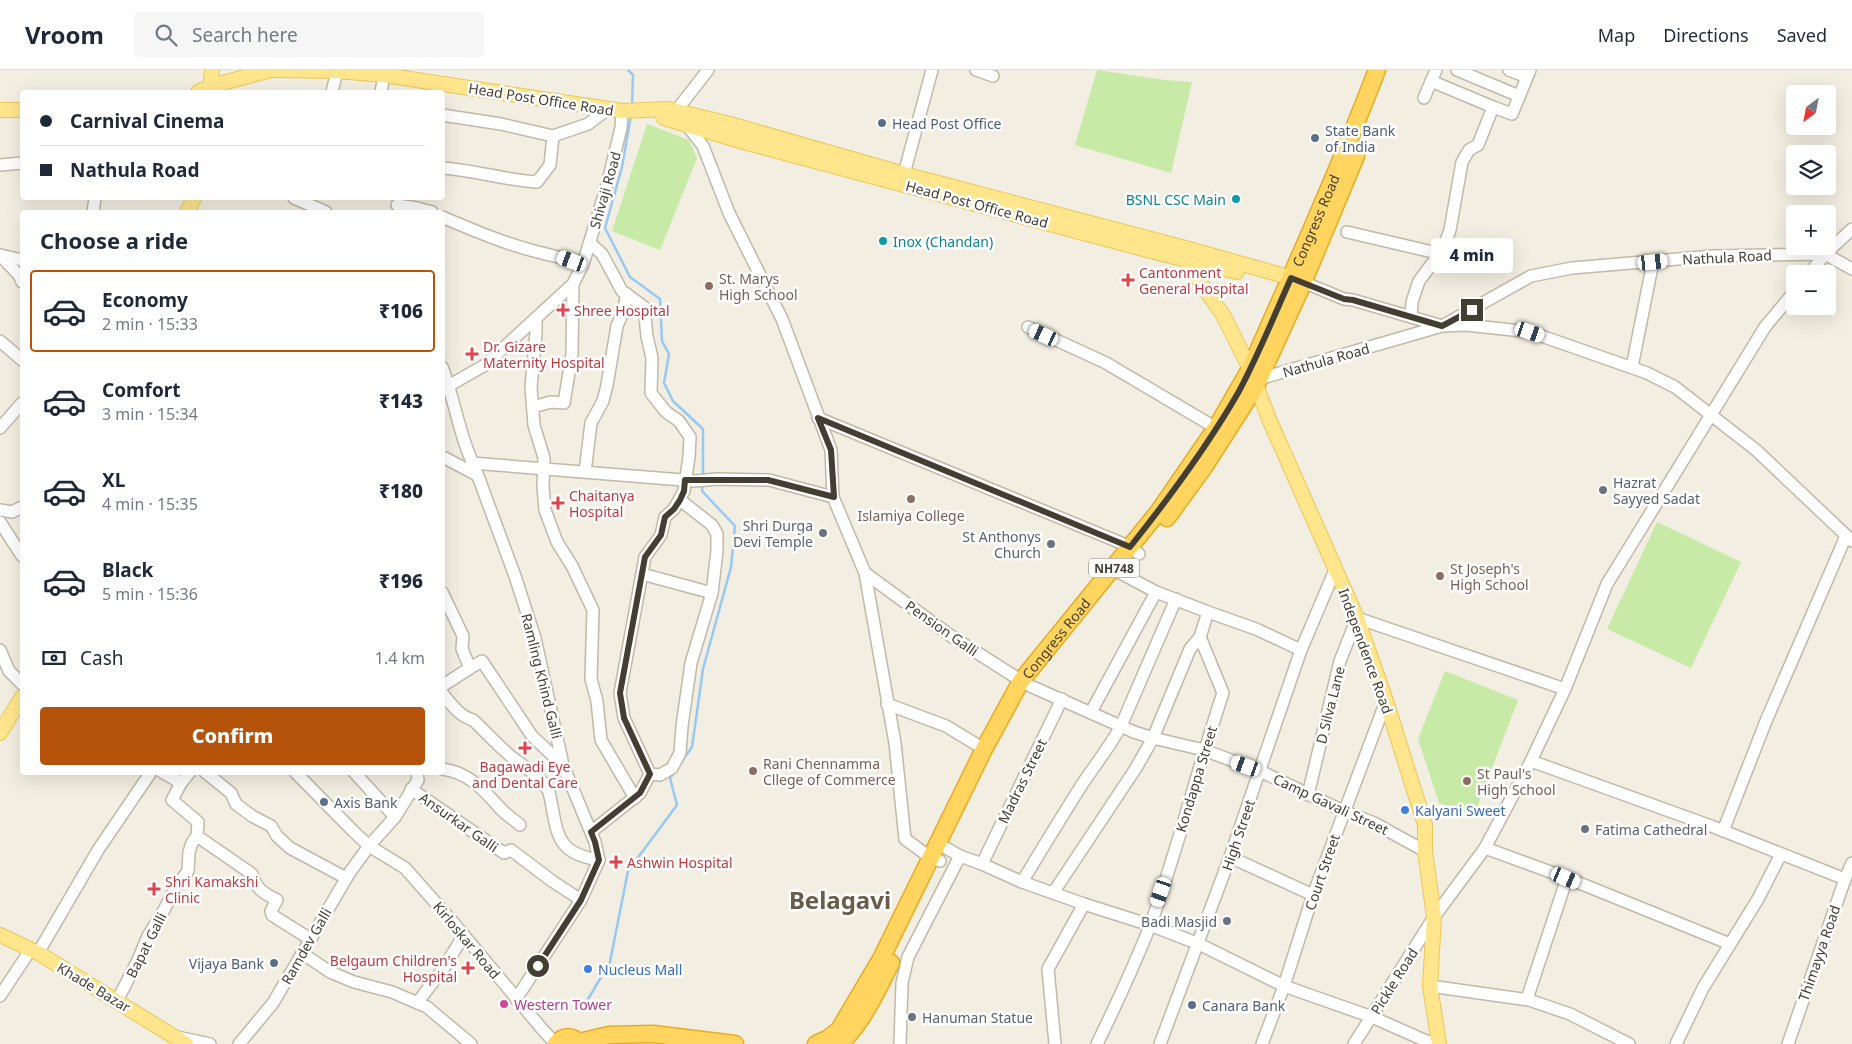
<!DOCTYPE html>
<html lang="en">
<head>
<meta charset="utf-8">
<style>
  :root { --surface:#fff; --page:#f6f6f7; --text:#1f2937; --muted:#747a83; --line:#e0e1e3; --accent:#b45309 }
  body { margin:0; font-family:"Noto Sans",sans-serif; background:var(--page); color:var(--text); height:100vh; display:flex; flex-direction:column; font-size:19px; white-space:nowrap }
  * { box-sizing:border-box; margin:0 }
  p { font-size:16px; color:var(--muted) }
  .icon { flex:none; width:28px; height:28px; fill:none; stroke:currentColor; stroke-width:2; stroke-linecap:round; stroke-linejoin:round }
  .map { position:relative; flex:1; overflow:hidden }
  .sheet { position:absolute; left:20px; top:140px; width:425px; height:565px; display:flex; flex-direction:column; background:var(--surface); border-radius:5px; box-shadow:0 5px 20px #0002 }
  .sheet>* { flex:none }
  .banner { position:absolute; left:20px; top:20px; width:425px; height:110px; border-radius:5px; box-shadow:0 5px 20px #0002; display:grid; align-content:center; height:110px; padding:0 20px; background:var(--surface) }
  .needle { width:32px; rotate:212deg }
  .buttons { position:absolute; left:1786px; top:15px; display:grid; gap:10px }
  .buttons a { display:grid; place-items:center; width:50px; height:50px; border-radius:5px; background:var(--surface); box-shadow:0 5px 20px #0002; font-size:25px }
  .end { position:absolute; width:22px; height:22px; margin:-11px; border:6px solid #433e32; background:#fff; box-shadow:0 0 0 2px #fff }
  .from { border-radius:50% }
  .bubble { position:absolute; height:35px; border-radius:5px; background:var(--surface); box-shadow:0 5px 20px #0002; font-size:16px; font-weight:800; line-height:35px; text-align:center }
  .car { position:absolute; width:15px; height:30px; margin:-15px -8px; border-radius:6px; box-shadow:0 0 4px 1px #0007; background:linear-gradient(#fff 24%,#345 0 40%,#fff 0 76%,#345 0 86%,#fff 0) }
  .banner b { display:flex; align-items:center; gap:18px; height:48px; font-size:19px }
  .banner b+b { border-top:1px solid var(--line) }
  .banner i { width:12px; height:12px; background:var(--text) }
  ul { padding:0; list-style:none }
  li { display:flex; align-items:center; gap:15px; height:82px; margin:0 10px 8px; padding:0 10px; border:2px solid transparent; border-radius:5px }
  li div { flex:1 }
  li b { display:block; font-size:19px }
  li em { font-style:normal; font-weight:800 }
  li.active { border-color:var(--accent) }
  li>.icon { width:45px; height:45px; stroke-width:1.5 }
  h2 { padding:0 20px; font-size:22px; line-height:60px }
  .pay { display:flex; align-items:center; gap:12px; height:55px; padding:0 20px; font-size:19px }
  .pay p { margin-inline-start:auto }
  .primary-button { display:flex; gap:10px; margin-top:auto; padding:10px 20px }
  .primary-button a { flex:1; height:58px; border-radius:5px; background:var(--accent); color:#fff; font-size:20px; font-weight:800; line-height:58px; text-align:center }
  header { display:flex; align-items:center; gap:30px; box-sizing:border-box; height:70px; padding:0 25px; background:var(--surface); border-bottom:1px solid var(--line) }
  header strong { font-size:24px }
  nav { display:flex; gap:28px; margin-inline-start:auto; font-size:18px }
  .search { width:350px; height:45px; background:var(--page); display:flex; align-items:center; gap:12px; box-sizing:border-box; padding:0 18px; border-radius:5px; color:var(--muted); font-size:19px }
  .map>svg:first-child { display:block }
  .green { fill:#c7eaa7 }
  .lines { fill:none; stroke-linecap:round; stroke-linejoin:round }
  .stream { stroke:#98c9f4; stroke-width:2.5 }
  .minor-casing { stroke:#c0b9a7; stroke-width:14 }
  .major-casing { stroke:#eac757; stroke-width:16 }
  .highway-casing { stroke:#e6ac27; stroke-width:19 }
  .minor { stroke:#fff; stroke-width:11 }
  .major { stroke:#ffe68d; stroke-width:14 }
  .highway { stroke:#ffd45f; stroke-width:16 }
  .route { stroke:#433e32; stroke-width:6 }
  .service-dot { fill:#5c6f8a; stroke:#fff; stroke-width:2 }
  .culture-dot { fill:#0f9aa8; stroke:#fff; stroke-width:2 }
  .health-dot { fill:#e0444e; stroke:#fff; stroke-width:2 }
  .education-dot { fill:#8d6e63; stroke:#fff; stroke-width:2 }
  .worship-dot { fill:#6b7280; stroke:#fff; stroke-width:2 }
  .shop-dot { fill:#3f7fe0; stroke:#fff; stroke-width:2 }
  .hotel-dot { fill:#d1479c; stroke:#fff; stroke-width:2 }
  .labels { text-anchor:middle; dominant-baseline:central; stroke-width:5; stroke-linejoin:round; paint-order:stroke }
  .shield { fill:#fff; stroke:#7b7870; stroke-width:1 }
  .shield-label { font-size:12px; font-weight:bold; fill:#433e32 }
  .street-label { font-size:14px; fill:#433e32; stroke:#fff }
  .service-label { font-size:14px; fill:#4e5e75; stroke:#fff; text-anchor:start }
  .culture-label { font-size:14px; fill:#0d838f; stroke:#fff; text-anchor:end }
  .health-label { font-size:14px; fill:#be3a42; stroke:#fff; text-anchor:start }
  .education-label { font-size:14px; fill:#785e54; stroke:#fff; text-anchor:start }
  .worship-label { font-size:14px; fill:#5b616d; stroke:#fff; text-anchor:start }
  .shop-label { font-size:14px; fill:#366cbe; stroke:#fff; text-anchor:start }
  .hotel-label { font-size:14px; fill:#b23c85; stroke:#fff; text-anchor:start }
  .town-label { font-size:24px; font-weight:bold; fill:#675d49; stroke:#fff }
</style>
</head>
<body>
<header>
<strong>Vroom</strong>
<div class="search"><svg class="icon" aria-label="search" viewBox="0 0 24 24"><circle cx="10" cy="10" r="6"/><path d="M15 15l6 6"/></svg>Search here</div>
<nav><a>Map</a><a>Directions</a><a>Saved</a></nav>
</header>
<div class="map">
<svg width="1852" height="974" viewBox="0 0 1852 974">
  <rect width="100%" height="100%" fill="#f2eee1"/>
  <!-- green -->
  <g class="green">
    <polygon points="1097,0 1165,10 1192,12 1171,103 1075,75"/>
    <polygon points="647,54 689,70 697,88 660,180 612,161"/>
    <polygon points="1657,452 1741,492 1691,598 1607,559"/>
    <polygon points="1445,601 1518,630 1474,745 1439,733 1418,669"/>
  </g>
  <g class="lines">
    <!-- stream -->
    <g class="stream">
      <polyline points="628,0 633,5 632,35"/>
      <polyline points="631,45 622,97 605,158 630,207 660,229 662,271 669,284 664,313 673,331 703,359 703,408"/>
      <polyline points="680,694 692,677 703,599 731,497 735,456 702,421 703,413"/>
      <polyline points="581,941 610,892 628,801 677,735 670,708 674,703"/>
    </g>
    <defs>
      <g id="minor">
        <polyline points="708,0 676,41 703,76 729,143 782,249 831,380 833,427 865,503 895,673 905,769 931,788 940,791"/>
        <polyline points="976,0 993,6"/>
        <polyline points="1457,0 1519,26"/>
        <polyline points="1509,0 1527,7"/>
        <polyline points="332,22 337,1"/>
        <polyline points="381,22 385,0"/>
        <polyline points="1424,28 1436,0"/>
        <polyline points="1493,37 1512,44 1530,0"/>
        <path d="M 442,45 L 501,54 L 553,66 L 550,95 L 537,112 C 505,110 474,100 442,98"/>
        <polyline points="553,66 588,54 608,39"/>
        <polyline points="0,95 22,93"/>
        <polyline points="904,104 932,0"/>
        <polyline points="294,128 326,142"/>
        <polyline points="397,135 417,138 432,142"/>
        <polyline points="93,142 95,128"/>
        <path d="M 442,147 C 473,160 505,174 538,182 C 553,186 568,189 583,194"/>
        <polyline points="1347,162 1463,189"/>
        <polyline points="590,173 602,184 622,221 644,237 647,266 652,288 651,323 666,342 679,351 690,367 689,387 684,421 674,439 665,447 661,465 645,487 620,623 624,648 650,704 660,705 672,698 680,683 682,656 691,593 712,523 717,481 717,464 712,455 680,430"/>
        <polyline points="0,185 19,205 22,212"/>
        <polyline points="0,185 22,190"/>
        <polyline points="1809,204 1825,184 1852,159"/>
        <polyline points="1303,212 1344,229 1353,230 1442,256 1466,255 1530,262 1647,303 1675,317 1756,380 1852,471"/>
        <polyline points="1411,247 1412,232 1419,211 1443,179 1450,160 1462,92 1469,80 1478,75 1493,37 1431,11"/>
        <polyline points="536,250 536,263 531,317 534,355 544,388 543,416 545,440 557,472 572,496 593,540 591,609 597,631 601,670 635,728"/>
        <polyline points="1028,257 1106,293 1216,358"/>
        <polyline points="0,271 22,290"/>
        <path d="M 442,297 C 455,330 459,366 475,398 L 515,506 L 535,568 L 563,695 L 595,772 L 599,790 L 581,830 L 516,929"/>
        <polyline points="1632,297 1653,192"/>
        <polyline points="1259,309 1442,256 1531,206 1572,198 1713,186 1825,184 1852,199"/>
        <polyline points="444,310 450,315 485,295 573,214 583,194 607,115 621,58 622,41"/>
        <polyline points="533,337 551,332 564,333 572,284 573,214"/>
        <polyline points="818,348 1131,477 1139,484"/>
        <polyline points="0,358 22,333"/>
        <polyline points="445,388 477,405"/>
        <polyline points="472,393 695,411 717,409 769,410 833,427"/>
        <polyline points="585,402 591,353 603,331 607,315 617,256 623,242 627,224"/>
        <polyline points="0,440 12,442 22,437"/>
        <polyline points="0,452 22,486"/>
        <polyline points="865,503 951,566 1028,615 1134,662 1153,668 1204,680 1260,701 1343,741 1374,753 1425,781"/>
        <polyline points="642,504 712,523"/>
        <polyline points="442,522 463,566 462,579 470,598 442,616"/>
        <polyline points="1208,542 1256,559 1301,580"/>
        <polyline points="0,580 9,601 22,614"/>
        <polyline points="470,598 482,591 532,666 563,695"/>
        <path d="M 442,623 C 451,634 459,646 473,650 C 486,662 499,677 513,688 C 526,698 541,706 549,722 C 558,761 553,783 599,790"/>
        <polyline points="887,634 946,656 984,679"/>
        <polyline points="1091,642 1156,522"/>
        <polyline points="1531,691 1711,756 1845,809"/>
        <path d="M 442,699 C 468,702 483,719 499,737 C 505,744 513,749 520,755"/>
        <polyline points="162,702 181,713 190,702"/>
        <polyline points="205,702 231,723 236,734 252,746 271,756 277,766 290,778 346,808"/>
        <polyline points="295,702 353,761 369,776 405,798 457,857 542,959 556,974"/>
        <polyline points="354,702 395,747"/>
        <path d="M 181,713 L 172,730 L 198,752 L 197,766 L 252,804 C 256,819 263,823 277,830 L 271,841 L 272,845 L 310,869"/>
        <polyline points="411,719 504,783 511,780 552,811 581,830"/>
        <polyline points="1308,725 1340,591 1357,548 1565,619"/>
        <polyline points="1723,761 1766,651 1846,466"/>
        <polyline points="591,762 640,723 650,704"/>
        <polyline points="946,778 960,786 982,794 1022,812 1084,834 1150,855 1199,874 1284,916 1372,947 1433,974"/>
        <polyline points="1485,778 1567,808"/>
        <polyline points="1230,787 1313,825"/>
        <polyline points="982,794 1062,629"/>
        <path d="M 1022,812 C 1042,779 1062,746 1083,713 C 1096,694 1110,676 1121,656 L 1176,529"/>
        <polyline points="1053,823 1136,698 1153,668 1190,579 1200,567"/>
        <polyline points="38,883 98,780 151,702"/>
        <polyline points="302,883 330,902 354,912 392,922 427,937 471,974"/>
        <polyline points="1430,916 1529,930 1570,944 1629,974"/>
        <polyline points="0,926 31,879"/>
        <polyline points="1527,929 1567,808 1730,874"/>
        <polyline points="117,931 138,890 148,866 164,840 176,817 188,801 189,782 192,773 197,766"/>
        <polyline points="417,933 443,899 464,865"/>
        <polyline points="177,967 210,974"/>
        <polyline points="239,974 273,933 350,802 369,776 395,747 418,710 417,702"/>
        <polyline points="900,974 902,913 908,887 960,786"/>
        <polyline points="1055,974 1048,899 1084,834"/>
        <path d="M 1097,974 C 1116,935 1134,896 1150,856 C 1178,779 1197,700 1223,623 L 1200,567 L 1208,542 L 1156,522 L 1113,499"/>
        <polyline points="1160,974 1230,787 1301,580 1335,500"/>
        <polyline points="1262,974 1284,916 1313,825 1386,631"/>
        <polyline points="1354,974 1434,847 1485,778 1531,691 1565,619 1607,514 1765,257 1795,221"/>
        <polyline points="1676,974 1703,918 1758,829 1781,784"/>
        <polyline points="1788,974 1845,809 1852,793"/>
      </g>
      <g id="major">
        <polyline points="274,0 337,1 384,5 622,41 668,39 730,54 904,104 1189,179 1299,210"/>
        <polyline points="198,22 211,16 271,0"/>
        <polyline points="210,22 212,0"/>
        <polyline points="0,40 22,40"/>
        <polyline points="660,40 664,48 740,71 1162,184 1237,202"/>
        <polyline points="187,142 194,128"/>
        <polyline points="1184,189 1223,245 1250,299 1269,349 1357,548 1386,631 1425,755 1425,781 1434,847 1430,916 1439,974"/>
        <polyline points="0,663 22,627"/>
        <polyline points="0,865 40,884 186,974"/>
      </g>
      <g id="highway">
        <polyline points="1167,448 1204,397 1256,316 1300,220 1356,86"/>
        <polyline points="579,972 609,965 653,964 735,974"/>
        <path d="M 556,974 C 563,965 573,965 580,974"/>
        <path id="s1" d="M 816,974 L 827,969 L 839,960 L 882,887 L 984,679 L 1021,611 L 1159,441 L 1216,358 L 1250,299 C 1294,200 1338,101 1377,0"/>
        <path d="M 840,974 C 864,951 876,922 891,893"/>
      </g>
    </defs>
    <!-- minor casing -->
    <use href="#minor" class="minor-casing"/>
    <!-- major casing -->
    <use href="#major" class="major-casing"/>
    <!-- highway casing -->
    <use href="#highway" class="highway-casing"/>
    <!-- minor -->
    <use href="#minor" class="minor"/>
    <!-- major -->
    <use href="#major" class="major"/>
    <!-- highway -->
    <use href="#highway" class="highway"/>
  </g>
  <g class="lines">
    <!-- route -->
    <path class="route" d="M 538,896 L 581,830 L 599,790 L 595,772 L 591,762 L 640,723 L 650,704 L 624,648 L 620,623 L 645,487 L 661,465 L 665,447 L 674,439 L 680,430 L 684,421 L 685,410 L 768,410 L 834,427 L 831,380 L 818,348 L 1130,477 C 1169,428 1207,377 1238,323 C 1258,286 1274,246 1291,208 L 1344,229 L 1353,230 L 1442,256 L 1472,240"/>
  </g>
  <!-- markers -->
  <g class="service-dot">
    <circle cx="882" cy="53" r="5"/>
    <circle cx="1315" cy="68" r="5"/>
    <circle cx="324" cy="732" r="5"/>
    <circle cx="274" cy="893" r="5"/>
    <circle cx="1192" cy="935" r="5"/>
  </g>
  <g class="culture-dot">
    <circle cx="1236" cy="129" r="5"/>
    <circle cx="883" cy="171" r="5"/>
  </g>
  <g class="health-dot">
    <path d="M1125.5 202.5h5v5h5v5h-5v5h-5v-5h-5v-5h5z"/>
    <path d="M560.5 232.5h5v5h5v5h-5v5h-5v-5h-5v-5h5z"/>
    <path d="M469.5 276.5h5v5h5v5h-5v5h-5v-5h-5v-5h5z"/>
    <path d="M555.5 425.5h5v5h5v5h-5v5h-5v-5h-5v-5h5z"/>
    <path d="M522.5 670.5h5v5h5v5h-5v5h-5v-5h-5v-5h5z"/>
    <path d="M613.5 784.5h5v5h5v5h-5v5h-5v-5h-5v-5h5z"/>
    <path d="M151.5 811.5h5v5h5v5h-5v5h-5v-5h-5v-5h5z"/>
    <path d="M465.5 890.5h5v5h5v5h-5v5h-5v-5h-5v-5h5z"/>
  </g>
  <g class="education-dot">
    <circle cx="709" cy="216" r="5"/>
    <circle cx="911" cy="429" r="5"/>
    <circle cx="1440" cy="506" r="5"/>
    <circle cx="753" cy="701" r="5"/>
    <circle cx="1467" cy="711" r="5"/>
  </g>
  <g class="worship-dot">
    <circle cx="1603" cy="420" r="5"/>
    <circle cx="823" cy="463" r="5"/>
    <circle cx="1051" cy="474" r="5"/>
    <circle cx="1585" cy="759" r="5"/>
    <circle cx="1227" cy="851" r="5"/>
    <circle cx="912" cy="947" r="5"/>
  </g>
  <g class="shop-dot">
    <circle cx="1405" cy="740" r="5"/>
    <circle cx="588" cy="899" r="5"/>
  </g>
  <circle class="hotel-dot" cx="504" cy="934" r="5"/>
  <g class="labels">
    <!-- shield labels -->
    <rect class="shield" x="1089" y="488.5" width="50" height="19" rx="4"/>
    <g class="shield-label">
      <text x="1114" y="498">NH748</text>
    </g>
    <!-- street labels -->
    <g class="street-label">
      <text transform="translate(541 29) rotate(9)">Head Post Office Road</text>
      <text transform="translate(605 120) rotate(-74)">Shivaji Road</text>
      <text transform="translate(977 134) rotate(15)">Head Post Office Road</text>
      <text stroke="none"><textPath href="#s1" startOffset="971">Congress Road</textPath></text>
      <text transform="translate(1727 187) rotate(-3)">Nathula Road</text>
      <text transform="translate(1326 290) rotate(-16)">Nathula Road</text>
      <text transform="translate(942 558) rotate(35)">Pension Galli</text>
      <text stroke="none"><textPath href="#s1" startOffset="476">Congress Road</textPath></text>
      <text transform="translate(1366 581) rotate(70)">Independence Road</text>
      <text transform="translate(542 606) rotate(76)">Ramling Khind Galli</text>
      <text transform="translate(1330 635) rotate(-76)">D Silva Lane</text>
      <text transform="translate(1196 709) rotate(-73)">Kondappa Street</text>
      <text transform="translate(1022 711) rotate(-64)">Madras Street</text>
      <text transform="translate(1331 734) rotate(25)">Camp Gavali Street</text>
      <text transform="translate(459 752) rotate(35)">Ansurkar Galli</text>
      <text transform="translate(1238 765) rotate(-71)">High Street</text>
      <text transform="translate(1322 802) rotate(-71)">Court Street</text>
      <text transform="translate(467 870) rotate(50)">Kirloskar Road</text>
      <text transform="translate(146 875) rotate(-63)">Bapat Galli</text>
      <text transform="translate(306 876) rotate(-60)">Ramdev Galli</text>
      <text transform="translate(1819 883) rotate(-71)">Thimayya Road</text>
      <text transform="translate(1394 911) rotate(-58)">Pickle Road</text>
      <text transform="translate(94 917) rotate(31)">Khade Bazar</text>
    </g>
    <!-- service labels -->
    <g class="service-label">
      <text x="892" y="53">Head Post Office</text>
      <text x="1325" y="60">State Bank<tspan x="1325" dy="16">of India</tspan></text>
      <text x="334" y="732">Axis Bank</text>
      <text x="264" y="893" text-anchor="end">Vijaya Bank</text>
      <text x="1202" y="935">Canara Bank</text>
    </g>
    <!-- culture labels -->
    <g class="culture-label">
      <text x="1226" y="129">BSNL CSC Main</text>
      <text x="893" y="171" text-anchor="start">Inox (Chandan)</text>
    </g>
    <!-- health labels -->
    <g class="health-label">
      <text x="1139" y="202">Cantonment<tspan x="1139" dy="16">General Hospital</tspan></text>
      <text x="574" y="240">Shree Hospital</text>
      <text x="483" y="276">Dr. Gizare<tspan x="483" dy="16">Maternity Hospital</tspan></text>
      <text x="569" y="425">Chaitanya<tspan x="569" dy="16">Hospital</tspan></text>
      <text x="525" y="696" text-anchor="middle">Bagawadi Eye<tspan x="525" dy="16">and Dental Care</tspan></text>
      <text x="627" y="792">Ashwin Hospital</text>
      <text x="165" y="811">Shri Kamakshi<tspan x="165" dy="16">Clinic</tspan></text>
      <text x="457" y="890" text-anchor="end">Belgaum Children's<tspan x="457" dy="16">Hospital</tspan></text>
    </g>
    <!-- education labels -->
    <g class="education-label">
      <text x="719" y="208">St. Marys<tspan x="719" dy="16">High School</tspan></text>
      <text x="911" y="445" text-anchor="middle">Islamiya College</text>
      <text x="1450" y="498">St Joseph's<tspan x="1450" dy="16">High School</tspan></text>
      <text x="763" y="693">Rani Chennamma<tspan x="763" dy="16">Cllege of Commerce</tspan></text>
      <text x="1477" y="703">St Paul's<tspan x="1477" dy="16">High School</tspan></text>
    </g>
    <!-- worship labels -->
    <g class="worship-label">
      <text x="1613" y="412">Hazrat<tspan x="1613" dy="16">Sayyed Sadat</tspan></text>
      <text x="813" y="455" text-anchor="end">Shri Durga<tspan x="813" dy="16">Devi Temple</tspan></text>
      <text x="1041" y="466" text-anchor="end">St Anthonys<tspan x="1041" dy="16">Church</tspan></text>
      <text x="1595" y="759">Fatima Cathedral</text>
      <text x="1217" y="851" text-anchor="end">Badi Masjid</text>
      <text x="922" y="947">Hanuman Statue</text>
    </g>
    <!-- shop labels -->
    <g class="shop-label">
      <text x="1415" y="740">Kalyani Sweet</text>
      <text x="598" y="899">Nucleus Mall</text>
    </g>
    <!-- hotel labels -->
    <g class="hotel-label">
      <text x="514" y="934">Western Tower</text>
    </g>
    <!-- town labels -->
    <g class="town-label">
      <text x="840" y="829">Belagavi</text>
    </g>
  </g>
</svg>
<div class="buttons">
<a><svg class="needle" viewBox="-14 -14 28 28"><path d="M0-13l5 13h-10z" fill="#e53935"/><path d="M0 13l5-13h-10z" fill="#747a83"/></svg></a>
<a><svg class="icon" aria-label="layers" viewBox="0 0 24 24"><path d="M12 4l9 5-9 5-9-5zM3 14l9 5 9-5"/></svg></a>
<a>+</a>
<a>−</a>
</div>
<i class="end from" style="left:538px;top:896px"></i>
<i class="end" style="left:1472px;top:240px"></i>
<div class="bubble" style="left:1431px;top:168px;width:82px">4 min</div>
<i class="car" style="left:572px;top:191px;rotate:290deg"></i>
<i class="car" style="left:1653px;top:192px;rotate:84deg"></i>
<i class="car" style="left:1530px;top:262px;rotate:109deg"></i>
<i class="car" style="left:1044px;top:265px;rotate:295deg"></i>
<i class="car" style="left:1246px;top:696px;rotate:290deg"></i>
<i class="car" style="left:1566px;top:808px;rotate:113deg"></i>
<i class="car" style="left:1161px;top:822px;rotate:199deg"></i>
<div class="banner">
<b><i class="from"></i>Carnival Cinema</b>
<b><i></i>Nathula Road</b>
</div>
<section class="sheet">
<h2>Choose a ride</h2>
<ul>
<li class="active"><svg class="icon" aria-label="car" viewBox="0 0 24 24"><path d="M5 17H2v-5l4-1 3-4h7l3 4 3 1v5h-3M9 17h6M6 11h13"/><circle cx="7" cy="17" r="2"/><circle cx="17" cy="17" r="2"/></svg><div><b>Economy</b><p>2 min · 15:33</p></div><em>₹106</em></li>
<li><svg class="icon" aria-label="car" viewBox="0 0 24 24"><path d="M5 17H2v-5l4-1 3-4h7l3 4 3 1v5h-3M9 17h6M6 11h13"/><circle cx="7" cy="17" r="2"/><circle cx="17" cy="17" r="2"/></svg><div><b>Comfort</b><p>3 min · 15:34</p></div><em>₹143</em></li>
<li><svg class="icon" aria-label="car" viewBox="0 0 24 24"><path d="M5 17H2v-5l4-1 3-4h7l3 4 3 1v5h-3M9 17h6M6 11h13"/><circle cx="7" cy="17" r="2"/><circle cx="17" cy="17" r="2"/></svg><div><b>XL</b><p>4 min · 15:35</p></div><em>₹180</em></li>
<li><svg class="icon" aria-label="car" viewBox="0 0 24 24"><path d="M5 17H2v-5l4-1 3-4h7l3 4 3 1v5h-3M9 17h6M6 11h13"/><circle cx="7" cy="17" r="2"/><circle cx="17" cy="17" r="2"/></svg><div><b>Black</b><p>5 min · 15:36</p></div><em>₹196</em></li>
</ul>
<div class="pay"><svg class="icon" aria-label="cash" viewBox="0 0 24 24"><path d="M3 7h18v10H3z"/><circle cx="12" cy="12" r="2"/></svg>Cash<p>1.4 km</p></div>
<div class="primary-button"><a>Confirm</a></div>
</section>
</div>
</body>
</html>
